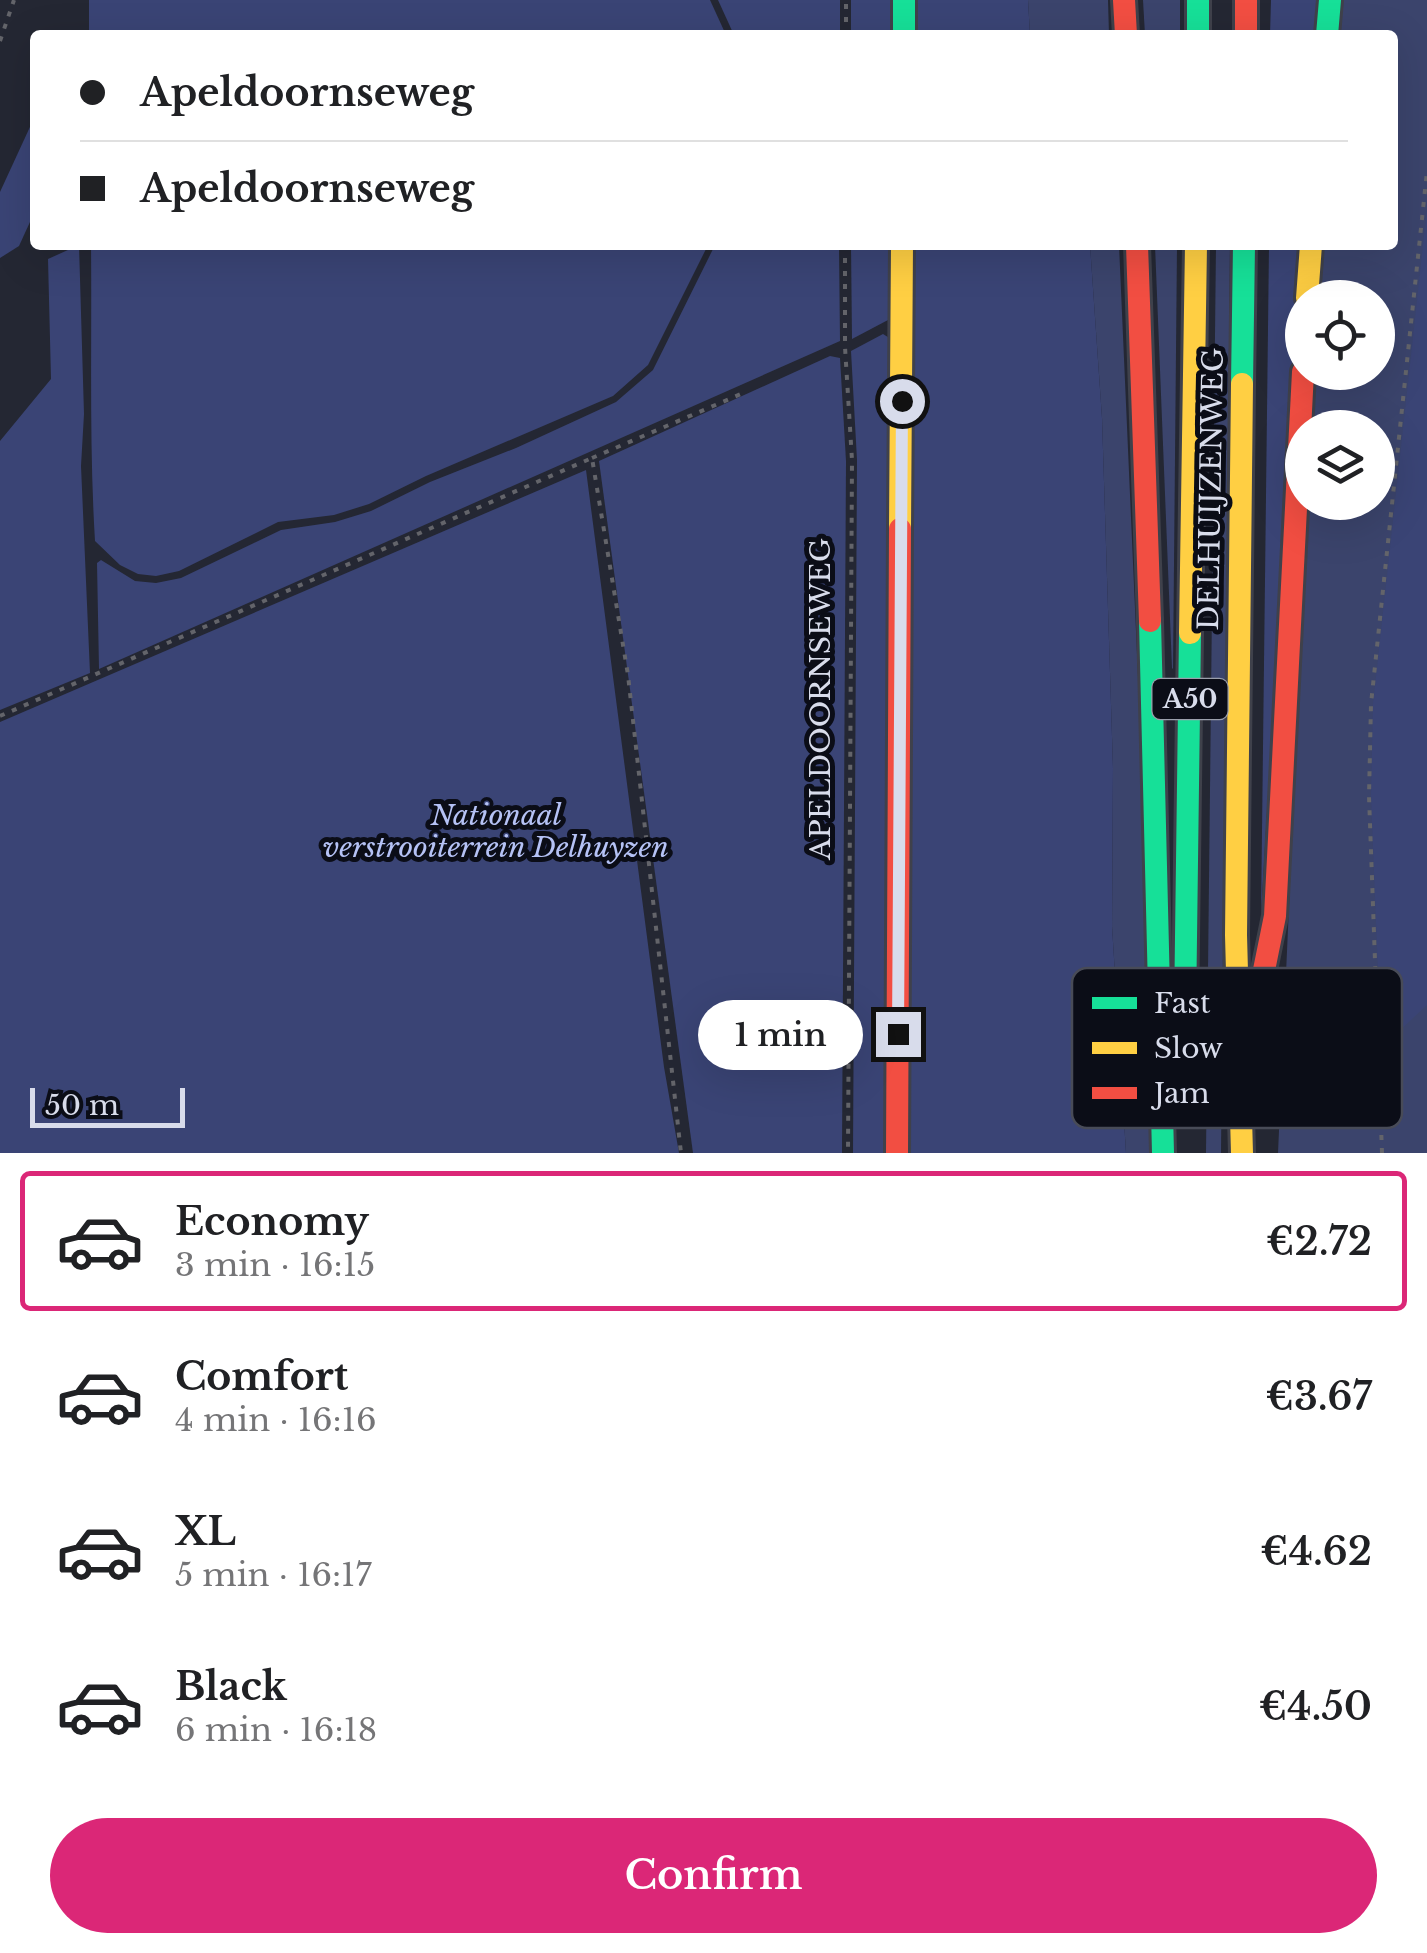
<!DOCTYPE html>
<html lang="en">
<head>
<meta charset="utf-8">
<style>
  :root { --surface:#fff; --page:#f2f2f2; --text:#202124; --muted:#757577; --line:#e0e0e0; --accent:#db2777 }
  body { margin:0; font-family:"Libre Baskerville",serif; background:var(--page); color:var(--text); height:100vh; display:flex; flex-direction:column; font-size:38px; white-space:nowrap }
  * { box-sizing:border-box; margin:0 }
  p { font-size:32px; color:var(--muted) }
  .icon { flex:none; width:55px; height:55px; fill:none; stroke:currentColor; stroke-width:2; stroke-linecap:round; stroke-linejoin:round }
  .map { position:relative; height:1153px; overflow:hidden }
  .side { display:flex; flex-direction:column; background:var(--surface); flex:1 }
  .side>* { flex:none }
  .hud { position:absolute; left:30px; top:30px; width:1368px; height:220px; border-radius:10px; box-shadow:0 10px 40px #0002; display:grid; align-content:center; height:220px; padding:0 50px; background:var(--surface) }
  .fabs { position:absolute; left:1285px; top:280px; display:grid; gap:20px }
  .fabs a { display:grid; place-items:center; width:110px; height:110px; border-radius:50%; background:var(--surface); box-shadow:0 10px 40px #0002; font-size:50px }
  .scale { position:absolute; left:30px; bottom:25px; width:155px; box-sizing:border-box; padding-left:10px; border:5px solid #d8dceb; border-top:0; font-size:28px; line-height:35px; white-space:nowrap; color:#d8dceb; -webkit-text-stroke:8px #0b0d17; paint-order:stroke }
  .end { position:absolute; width:45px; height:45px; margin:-22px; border:12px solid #d8dceb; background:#111; box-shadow:0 0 0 5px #111 }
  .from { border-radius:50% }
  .bubble { position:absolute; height:70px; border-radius:35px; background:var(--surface); box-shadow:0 10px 40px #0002; font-size:32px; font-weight:600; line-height:70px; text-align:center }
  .hud b { display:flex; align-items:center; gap:35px; height:95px; font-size:38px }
  .hud b+b { border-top:2px solid var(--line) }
  .hud i { width:25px; height:25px; background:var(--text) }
  ul { padding:18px 0 0; list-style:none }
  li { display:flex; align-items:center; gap:30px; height:140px; margin:0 20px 15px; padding:0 30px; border:5px solid transparent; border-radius:10px }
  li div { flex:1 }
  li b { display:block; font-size:38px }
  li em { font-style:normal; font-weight:600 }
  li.active { border-color:var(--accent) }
  li>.icon { width:90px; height:90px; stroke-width:1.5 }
  .button { display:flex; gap:20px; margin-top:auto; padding:20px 50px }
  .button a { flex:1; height:115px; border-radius:60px; background:var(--accent); color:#fff; font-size:40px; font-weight:600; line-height:115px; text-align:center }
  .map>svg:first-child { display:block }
  .green { fill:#3b446c }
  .forest { fill:#3a4475 }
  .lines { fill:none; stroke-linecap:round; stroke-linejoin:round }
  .fast-casing { stroke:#3f414b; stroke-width:28 }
  .slow-casing { stroke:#3f414b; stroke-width:28 }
  .jam-casing { stroke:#3f414b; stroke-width:28 }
  .path { stroke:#63646a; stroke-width:4; stroke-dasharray:5 8; stroke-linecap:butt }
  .fast { stroke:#16e098; stroke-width:22 }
  .slow { stroke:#ffcf43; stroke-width:22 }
  .jam { stroke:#f24e42; stroke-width:22 }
  .route { stroke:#d8dceb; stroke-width:12 }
  .labels { text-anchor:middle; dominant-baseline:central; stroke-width:10; stroke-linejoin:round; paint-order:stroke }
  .shield { fill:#0b0d17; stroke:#9a9eab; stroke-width:2.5 }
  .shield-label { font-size:25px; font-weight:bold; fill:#d8dceb }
  .street-label { font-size:28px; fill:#d8dceb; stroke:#0b0d17 }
  .park-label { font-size:28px; font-style:italic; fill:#b5c2f5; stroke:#0b0d17 }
  .key { fill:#0b0d17; stroke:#484b57; stroke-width:2.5 }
  .key-label { font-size:28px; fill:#d8dceb }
</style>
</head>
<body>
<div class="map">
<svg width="1427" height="1153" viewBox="0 0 1427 1153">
  <rect width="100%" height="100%" fill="#242733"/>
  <!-- green -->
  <g class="green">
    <polygon points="1028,0 1108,0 1109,35 1030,35"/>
    <polygon points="1143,0 1180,0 1180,35 1145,35"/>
    <polygon points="1342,0 1427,0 1427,1153 1278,1153 1307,503 1378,502 1378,428 1312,427 1315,373 1378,372 1378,298 1320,297 1324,245 1392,245 1392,35 1339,35"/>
    <polygon points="1090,245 1119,245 1140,722 1150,1153 1126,1153 1112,926 1113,768 1102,418"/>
    <polygon points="1155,245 1177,245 1173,669 1172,668"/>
    <polygon points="1216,245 1230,245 1221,1153 1206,1153"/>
  </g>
  <!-- forest -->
  <g class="forest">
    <polygon points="89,0 710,0 726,35 89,35"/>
    <polygon points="718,0 840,0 840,35 734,35"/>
    <rect x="851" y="0" width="42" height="35"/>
    <polygon points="916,0 1028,0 1030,35 915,35"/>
    <polygon points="1271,0 1319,0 1317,35 1270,35"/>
    <polygon points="35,116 35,211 19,246 0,258 0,192"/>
    <polygon points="1427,208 1427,1005 1381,1048 1371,796 1373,704"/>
    <polygon points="79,245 84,414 81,466 90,673 0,710 0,441 51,379 48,259"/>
    <path d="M 91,245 L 708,245 L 648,365 L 613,396 L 426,476 L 369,504 L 334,515 L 278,522 L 179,571 L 156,576 L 138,574 L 120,565 L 95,541 C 89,443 92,344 91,245 Z"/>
    <polygon points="715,245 839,245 840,341 99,669 97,563 101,560 135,581 156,583 181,578 281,530 335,522 371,511 430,482 516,448 616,402 653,370"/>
    <polygon points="851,245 891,245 888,320 852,339"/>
    <polygon points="914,245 1090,245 1102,418 1113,768 1112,926 1126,1153 908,1153"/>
    <polygon points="1269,245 1300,245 1261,915"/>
    <polygon points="883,334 891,339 886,1153 853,1153 857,460 851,351"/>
    <polygon points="830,356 840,358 846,461 842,1153 693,1153 599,461"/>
    <polygon points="586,470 664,1067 679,1153 0,1153 0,722"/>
  </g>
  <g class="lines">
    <defs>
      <g id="fast">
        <polyline points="904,0 904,35"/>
        <polyline points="1198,0 1198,35"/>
        <polyline points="1327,35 1330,0"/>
        <polyline points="1242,384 1244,245"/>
        <polyline points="1150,621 1163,1153"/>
        <polyline points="1184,1090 1190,633"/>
      </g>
      <g id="slow">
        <polyline points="1307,298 1311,245"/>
        <polyline points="900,529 902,245"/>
        <polyline points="1190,633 1196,245"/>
        <polyline points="1242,1153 1236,935 1242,384"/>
      </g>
      <g id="jam">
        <polyline points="1124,0 1126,35"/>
        <polyline points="1246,0 1246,35"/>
        <polyline points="1137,245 1150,621"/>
        <polyline points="1252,1029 1275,916 1303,372"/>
        <polyline points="897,1153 900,529"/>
      </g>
    </defs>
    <!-- fast casing -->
    <use href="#fast" class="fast-casing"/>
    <!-- slow casing -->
    <use href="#slow" class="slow-casing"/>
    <!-- jam casing -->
    <use href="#jam" class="jam-casing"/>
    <!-- path -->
    <g class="path">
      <polyline points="846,35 846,0"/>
      <polyline points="0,41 14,0"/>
      <polyline points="845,245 845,347 852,460 848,1153"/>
      <polyline points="592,458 741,394"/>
      <polyline points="0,716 592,458 628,675 681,1153"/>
      <polyline points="1382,1153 1369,796 1371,704 1427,171"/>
    </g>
    <!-- fast -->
    <use href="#fast" class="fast"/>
    <!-- slow -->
    <use href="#slow" class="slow"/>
    <!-- jam -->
    <use href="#jam" class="jam"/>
  </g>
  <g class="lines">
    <!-- route -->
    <polyline class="route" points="898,1034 902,401"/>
  </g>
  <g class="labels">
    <!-- shield labels -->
    <rect class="shield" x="1152.5" y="679" width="75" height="40" rx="8"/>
    <g class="shield-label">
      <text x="1190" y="699">A50</text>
    </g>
    <!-- street labels -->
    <g class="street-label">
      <text transform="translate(1211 489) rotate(-89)">DELHUIJZENWEG</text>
      <text transform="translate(820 699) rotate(-90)">APELDOORNSEWEG</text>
    </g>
    <!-- park labels -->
    <g class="park-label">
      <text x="496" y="815">Nationaal<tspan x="496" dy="32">verstrooiterrein Delhuyzen</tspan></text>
    </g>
  </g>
  <!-- legend -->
  <rect x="1072" y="968" width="330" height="160" rx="15" class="key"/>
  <rect x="1092" y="997" width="45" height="12" fill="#16e098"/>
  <rect x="1092" y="1042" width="45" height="12" fill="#ffcf43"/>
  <rect x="1092" y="1087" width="45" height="12" fill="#f24e42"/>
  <g class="key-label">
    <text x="1154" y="1013">Fast</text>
    <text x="1154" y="1058">Slow</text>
    <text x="1154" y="1103">Jam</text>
  </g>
</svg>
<div class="fabs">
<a><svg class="icon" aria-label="locate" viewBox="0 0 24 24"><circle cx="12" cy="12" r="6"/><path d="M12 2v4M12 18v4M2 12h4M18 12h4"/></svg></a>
<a><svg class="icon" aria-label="layers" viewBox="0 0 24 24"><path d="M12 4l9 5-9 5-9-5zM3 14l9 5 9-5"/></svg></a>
</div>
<div class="scale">50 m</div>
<i class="end from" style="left:902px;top:401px"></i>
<i class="end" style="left:898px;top:1034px"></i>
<div class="bubble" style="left:698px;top:1000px;width:165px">1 min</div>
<div class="hud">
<b><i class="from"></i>Apeldoornseweg</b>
<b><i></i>Apeldoornseweg</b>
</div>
</div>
<section class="side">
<ul>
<li class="active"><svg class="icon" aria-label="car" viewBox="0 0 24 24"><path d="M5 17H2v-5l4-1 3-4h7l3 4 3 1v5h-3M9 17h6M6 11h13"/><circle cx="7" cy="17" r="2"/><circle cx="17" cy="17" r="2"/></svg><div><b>Economy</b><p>3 min · 16:15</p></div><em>€2.72</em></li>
<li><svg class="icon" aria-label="car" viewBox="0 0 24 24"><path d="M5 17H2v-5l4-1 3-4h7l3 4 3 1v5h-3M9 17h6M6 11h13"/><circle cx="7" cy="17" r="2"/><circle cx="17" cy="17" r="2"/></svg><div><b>Comfort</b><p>4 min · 16:16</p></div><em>€3.67</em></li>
<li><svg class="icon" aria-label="car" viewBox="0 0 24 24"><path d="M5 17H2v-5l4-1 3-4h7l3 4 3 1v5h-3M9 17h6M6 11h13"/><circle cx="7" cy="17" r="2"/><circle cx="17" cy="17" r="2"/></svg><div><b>XL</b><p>5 min · 16:17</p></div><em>€4.62</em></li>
<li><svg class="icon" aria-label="car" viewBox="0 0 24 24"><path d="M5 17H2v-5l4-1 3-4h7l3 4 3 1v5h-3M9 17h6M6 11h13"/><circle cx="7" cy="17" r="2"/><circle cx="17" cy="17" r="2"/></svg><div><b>Black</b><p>6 min · 16:18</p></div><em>€4.50</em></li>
</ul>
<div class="button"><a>Confirm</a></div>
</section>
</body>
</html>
